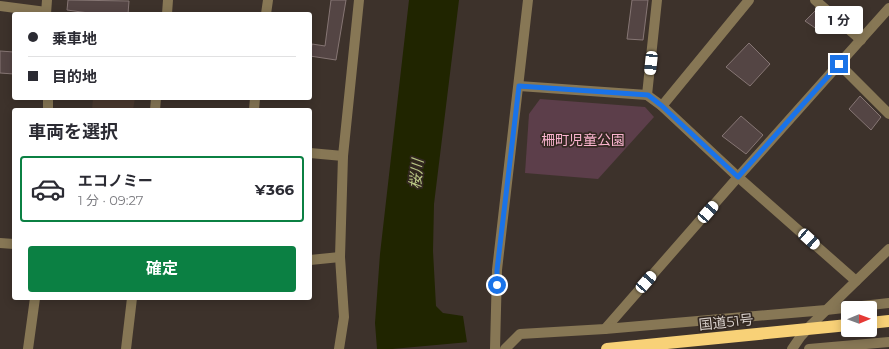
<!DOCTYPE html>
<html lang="ja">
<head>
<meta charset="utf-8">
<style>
  :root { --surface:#fff; --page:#f2f2f3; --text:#2b2b33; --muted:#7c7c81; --line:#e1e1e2; --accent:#0b8043 }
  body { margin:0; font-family:Montserrat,"Noto Sans JP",sans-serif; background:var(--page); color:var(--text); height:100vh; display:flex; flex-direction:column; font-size:15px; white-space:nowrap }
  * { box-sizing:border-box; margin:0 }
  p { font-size:13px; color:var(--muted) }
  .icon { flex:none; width:22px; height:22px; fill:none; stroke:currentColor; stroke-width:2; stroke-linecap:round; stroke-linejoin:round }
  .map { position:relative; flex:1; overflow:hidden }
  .side { position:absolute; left:12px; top:108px; width:300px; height:192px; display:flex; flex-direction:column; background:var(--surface); border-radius:4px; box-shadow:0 2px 10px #0003 }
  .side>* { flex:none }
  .banner { position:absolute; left:12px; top:12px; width:300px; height:88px; border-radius:4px; box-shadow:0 2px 10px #0003; display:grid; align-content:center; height:88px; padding:0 16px; background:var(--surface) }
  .needle { width:26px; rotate:89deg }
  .buttons { position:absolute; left:841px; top:301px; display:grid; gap:8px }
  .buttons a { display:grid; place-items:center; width:36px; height:36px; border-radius:4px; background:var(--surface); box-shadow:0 2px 10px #0003; font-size:20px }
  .end { position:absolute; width:18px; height:18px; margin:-9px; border:5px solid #1a73e8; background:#fff; box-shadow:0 0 0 2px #fff }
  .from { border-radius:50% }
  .bubble { position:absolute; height:28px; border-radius:4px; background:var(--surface); box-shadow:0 2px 10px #0003; font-size:13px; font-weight:700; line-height:28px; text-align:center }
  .car { position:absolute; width:12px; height:24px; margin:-12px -6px; border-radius:5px; box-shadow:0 0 3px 1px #0007; background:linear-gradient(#fff 24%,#345 0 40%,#fff 0 76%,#345 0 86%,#fff 0) }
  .banner b { display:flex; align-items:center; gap:14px; height:38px; font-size:15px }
  .banner b+b { border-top:1px solid var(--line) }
  .banner i { width:10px; height:10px; background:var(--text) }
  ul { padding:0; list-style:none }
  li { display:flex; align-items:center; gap:12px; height:66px; margin:0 8px 6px; padding:0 8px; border:2px solid transparent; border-radius:4px }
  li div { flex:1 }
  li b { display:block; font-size:15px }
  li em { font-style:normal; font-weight:700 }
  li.current { border-color:var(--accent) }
  li>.icon { width:36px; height:36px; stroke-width:1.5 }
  h2 { padding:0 16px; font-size:18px; line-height:48px }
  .action { display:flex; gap:8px; margin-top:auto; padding:8px 16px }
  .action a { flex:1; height:46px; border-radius:4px; background:var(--accent); color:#fff; font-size:16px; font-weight:700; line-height:46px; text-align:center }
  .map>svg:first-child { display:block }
  .built { fill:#4b3a2f }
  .green { fill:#5c3e4a }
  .water { fill:#202500 }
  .pier { fill:#3d322b }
  .building { fill:#544544; stroke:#867674 }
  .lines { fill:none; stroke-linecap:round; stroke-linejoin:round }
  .minor { stroke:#877755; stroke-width:10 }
  .highway { stroke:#f8d177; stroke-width:12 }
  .highway-bridge { stroke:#f8d177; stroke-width:12 }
  .route { stroke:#1a73e8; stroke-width:5 }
  .labels { text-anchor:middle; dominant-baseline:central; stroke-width:3.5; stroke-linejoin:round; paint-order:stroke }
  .park-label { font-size:14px; fill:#fab4cf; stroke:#332821 }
  .street-label { font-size:14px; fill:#d8d0cc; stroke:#332821 }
  .water-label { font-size:15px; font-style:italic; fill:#bac785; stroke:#332821 }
</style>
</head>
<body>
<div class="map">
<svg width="889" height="349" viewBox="0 0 889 349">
  <rect width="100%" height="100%" fill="#3d322b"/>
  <!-- built -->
  <polygon class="built" points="93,98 135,98 133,110 92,110"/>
  <!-- green -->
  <polygon class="green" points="540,99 645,107 654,117 598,179 525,173 529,114"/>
  <!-- water -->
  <polygon class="water" points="409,0 459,0 434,204 433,251 436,306 443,313 463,316 468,349 377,349 375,323 380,254"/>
  <!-- pier -->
  <polygon class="pier" points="469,342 470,349 392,349"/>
  <!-- building -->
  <g class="building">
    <polygon points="68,0 129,1 128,14 96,14 67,10"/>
    <polygon points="331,0 346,0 336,60 310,56 312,44 325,46"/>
    <polygon points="632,0 648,0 643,40 627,39"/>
    <polygon points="816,10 831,22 821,32 805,21"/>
    <polygon points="749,43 770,64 750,86 726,67"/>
    <polygon points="0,51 14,52 14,74 0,73"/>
    <polygon points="860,96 881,117 871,130 849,109"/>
    <polygon points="741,116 763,135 746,154 722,136"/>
  </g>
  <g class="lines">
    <!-- minor -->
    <g class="minor">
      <polyline points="815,0 861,40"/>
      <polyline points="0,6 46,12"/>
      <polyline points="46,14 47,0"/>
      <polyline points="167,14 168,0"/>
      <polyline points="266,14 268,0"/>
      <polyline points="839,64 889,114"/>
      <polyline points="519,86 647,95 662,106 738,177 856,281"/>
      <polyline points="647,95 657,0"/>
      <polyline points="48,98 48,110"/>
      <polyline points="662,106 749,0"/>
      <polyline points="155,110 156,98"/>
      <polyline points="254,110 255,98"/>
      <polyline points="310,153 343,156"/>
      <polyline points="0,243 14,244"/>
      <polyline points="310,260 340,257"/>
      <polyline points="605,329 738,177 889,8"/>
      <polyline points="28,349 35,298"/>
      <polyline points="126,349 132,298"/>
      <polyline points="339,349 344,317 340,257 343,156 359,0"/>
      <polyline points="495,349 497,270 528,0"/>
      <polyline points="505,349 520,334 605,329 826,310 889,303"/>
      <polyline points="792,349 801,336 812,324 889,249"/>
      <polyline points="809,349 889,342"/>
    </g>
    <!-- highway -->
    <polyline class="highway" points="870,323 889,321"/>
    <!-- highway-bridge -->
    <polyline class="highway-bridge" points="607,349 848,325"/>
  </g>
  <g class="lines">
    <!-- route -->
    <polyline class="route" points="497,285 497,270 519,86 648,95 662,106 738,177 839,64"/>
  </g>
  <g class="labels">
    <!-- park labels -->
    <g class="park-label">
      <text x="583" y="140">柵町児童公園</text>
    </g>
    <!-- street labels -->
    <g class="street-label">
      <text transform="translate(726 322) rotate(-6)">国道51号</text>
    </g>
    <!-- water labels -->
    <g class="water-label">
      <text transform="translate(416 174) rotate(-84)">桜川</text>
    </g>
  </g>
</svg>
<div class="buttons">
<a><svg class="needle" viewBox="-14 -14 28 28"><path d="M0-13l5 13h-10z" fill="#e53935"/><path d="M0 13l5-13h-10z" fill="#7c7c81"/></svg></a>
</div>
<i class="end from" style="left:497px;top:285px"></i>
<i class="end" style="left:839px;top:64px"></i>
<div class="bubble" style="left:815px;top:6px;width:48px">1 分</div>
<i class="car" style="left:651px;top:63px;rotate:186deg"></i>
<i class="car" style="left:708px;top:212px;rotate:41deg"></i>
<i class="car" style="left:809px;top:239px;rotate:132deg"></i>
<i class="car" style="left:646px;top:282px;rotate:41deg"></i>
<div class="banner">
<b><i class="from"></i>乗車地</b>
<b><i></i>目的地</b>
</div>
<section class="side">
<h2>車両を選択</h2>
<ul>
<li class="current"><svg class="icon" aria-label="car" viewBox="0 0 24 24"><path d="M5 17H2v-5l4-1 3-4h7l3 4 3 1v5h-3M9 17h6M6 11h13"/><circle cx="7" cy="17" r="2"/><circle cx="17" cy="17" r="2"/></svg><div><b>エコノミー</b><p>1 分 · 09:27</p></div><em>¥366</em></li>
</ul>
<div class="action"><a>確定</a></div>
</section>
</div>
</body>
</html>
